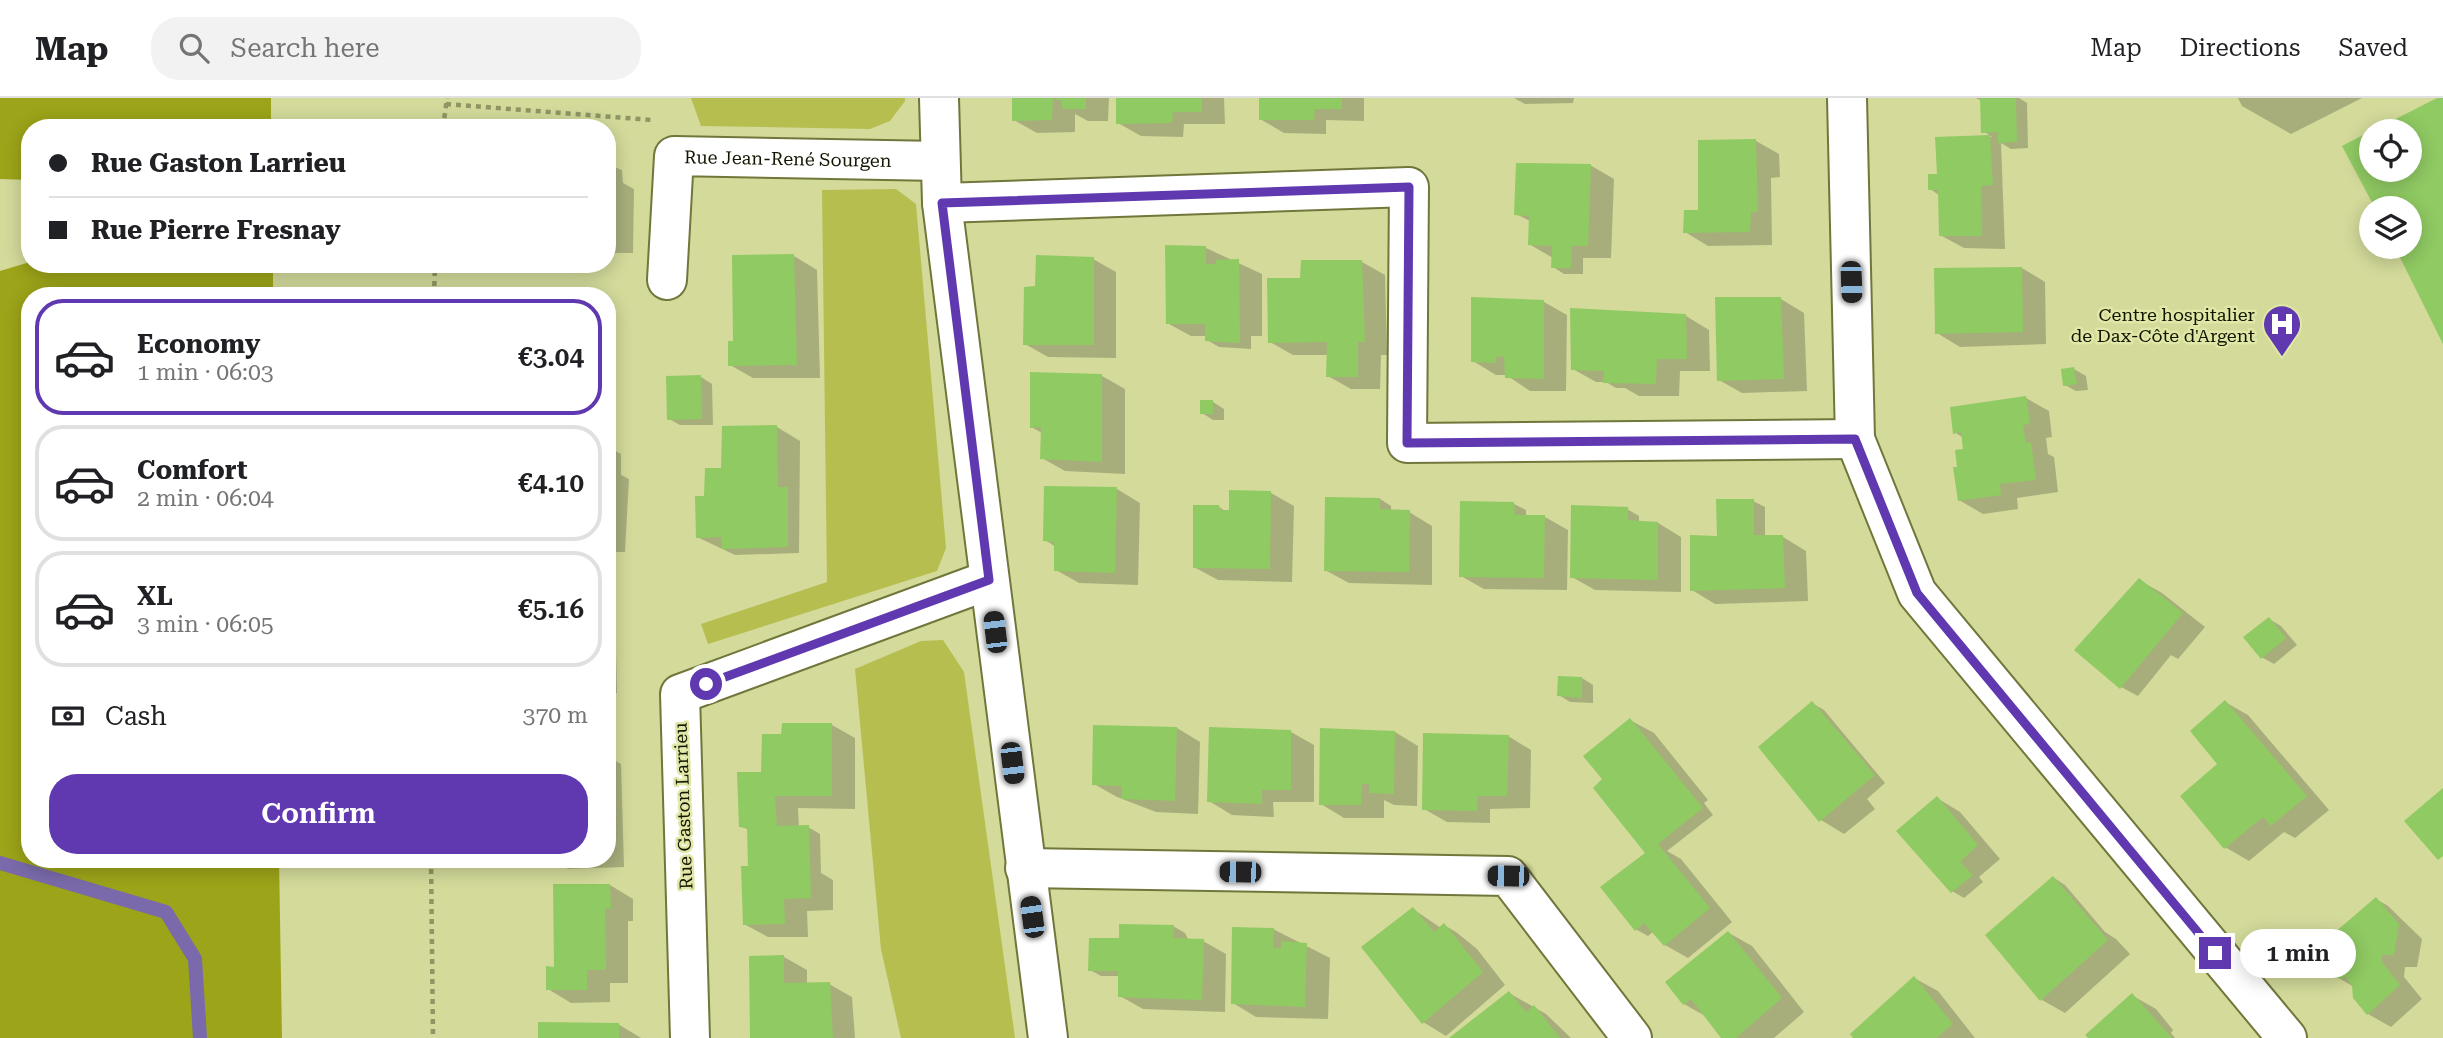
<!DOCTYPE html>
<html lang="en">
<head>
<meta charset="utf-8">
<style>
  :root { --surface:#fff; --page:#f2f2f2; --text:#202124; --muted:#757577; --line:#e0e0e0; --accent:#6039b1 }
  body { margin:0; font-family:"Roboto Serif",serif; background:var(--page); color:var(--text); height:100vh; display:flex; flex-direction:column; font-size:26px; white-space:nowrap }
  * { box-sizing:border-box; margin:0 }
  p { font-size:23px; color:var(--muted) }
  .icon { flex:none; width:38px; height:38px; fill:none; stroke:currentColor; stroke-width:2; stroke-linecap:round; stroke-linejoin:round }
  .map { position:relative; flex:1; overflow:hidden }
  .details { position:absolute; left:21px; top:189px; width:595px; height:581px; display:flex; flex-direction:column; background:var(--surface); border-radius:28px; box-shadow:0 4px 18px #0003 }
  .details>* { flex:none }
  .banner { position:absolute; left:21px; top:21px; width:595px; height:154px; border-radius:28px; box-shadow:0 4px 18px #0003; display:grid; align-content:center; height:154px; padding:0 28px; background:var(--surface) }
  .fabs { position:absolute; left:2359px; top:21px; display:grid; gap:14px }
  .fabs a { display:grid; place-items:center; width:63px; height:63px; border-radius:50%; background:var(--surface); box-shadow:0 4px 18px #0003; font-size:35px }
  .end { position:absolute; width:32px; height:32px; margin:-16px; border:9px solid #6039b1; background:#fff; box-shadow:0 0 0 4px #fff }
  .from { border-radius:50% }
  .bubble { position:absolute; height:49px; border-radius:24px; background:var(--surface); box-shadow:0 4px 18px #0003; font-size:23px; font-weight:600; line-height:49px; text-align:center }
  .car { position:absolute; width:21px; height:42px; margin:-21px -10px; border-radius:9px; box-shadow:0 0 5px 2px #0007; background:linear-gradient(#222 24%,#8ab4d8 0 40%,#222 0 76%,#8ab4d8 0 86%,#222 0) }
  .banner b { display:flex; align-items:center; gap:24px; height:66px; font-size:26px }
  .banner b+b { border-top:2px solid var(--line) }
  .banner i { width:18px; height:18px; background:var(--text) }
  ul { padding:12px 0 0; list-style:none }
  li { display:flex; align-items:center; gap:21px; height:116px; margin:0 14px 10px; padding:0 14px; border:4px solid var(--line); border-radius:28px }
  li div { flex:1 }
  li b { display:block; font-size:26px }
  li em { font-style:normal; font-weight:600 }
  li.on { border-color:var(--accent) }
  li>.icon { width:63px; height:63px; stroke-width:1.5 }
  .pay { display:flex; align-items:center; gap:18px; height:77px; padding:0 28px; font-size:26px }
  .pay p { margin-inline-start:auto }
  .primary-button { display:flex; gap:14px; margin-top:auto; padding:14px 28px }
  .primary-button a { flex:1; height:80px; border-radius:28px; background:var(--accent); color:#fff; font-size:28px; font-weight:600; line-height:80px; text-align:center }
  header { display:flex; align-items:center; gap:42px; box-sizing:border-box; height:98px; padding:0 35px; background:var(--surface); border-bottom:2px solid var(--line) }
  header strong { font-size:33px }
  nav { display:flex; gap:38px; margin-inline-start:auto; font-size:24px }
  .search { width:490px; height:63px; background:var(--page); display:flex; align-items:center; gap:18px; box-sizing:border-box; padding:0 24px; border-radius:28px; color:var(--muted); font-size:26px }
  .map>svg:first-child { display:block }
  .green { fill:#b6be4f }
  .forest { fill:#9ca419 }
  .shadow { fill:#0003 }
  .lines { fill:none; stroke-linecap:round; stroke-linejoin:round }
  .stream { stroke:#7a6aab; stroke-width:14 }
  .building { fill:#90ca63 }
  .street-casing { stroke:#71763a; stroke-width:42 }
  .path { stroke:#909564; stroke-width:4.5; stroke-dasharray:5 5; stroke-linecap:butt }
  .street { stroke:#fff; stroke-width:38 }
  .route { stroke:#6039b1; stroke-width:9 }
  .labels { text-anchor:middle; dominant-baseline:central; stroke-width:5; stroke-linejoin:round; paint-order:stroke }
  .street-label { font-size:18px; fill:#131500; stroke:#e0e7a7 }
  .poi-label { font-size:18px; fill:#131500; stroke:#e0e7a7; text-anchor:end }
</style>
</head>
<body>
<header>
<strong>Map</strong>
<div class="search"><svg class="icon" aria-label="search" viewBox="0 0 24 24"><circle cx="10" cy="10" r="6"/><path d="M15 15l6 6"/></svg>Search here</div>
<nav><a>Map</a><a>Directions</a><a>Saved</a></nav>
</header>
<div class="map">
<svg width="2443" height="940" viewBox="0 0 2443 940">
  <rect width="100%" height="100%" fill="#d3da9a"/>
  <!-- green -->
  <g class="green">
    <polygon points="691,0 905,0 905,3 890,23 870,31 701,28"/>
    <polygon points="896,91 916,106 946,450 937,473 708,546 701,526 827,484 822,92"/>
    <polygon points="943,542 964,574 1015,940 901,940 881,851 855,571 921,543"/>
  </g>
  <!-- forest -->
  <g class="forest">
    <polygon points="0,0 271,0 271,30 30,30 30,82 0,81"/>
    <polygon points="30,164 273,166 273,198 30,198 30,761 279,761 282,940 0,940 0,173"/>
  </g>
  <!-- shadow -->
  <g class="shadow">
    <polygon points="1014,0 1109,0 1108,23 1088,23 1075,16 1075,34 1037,35 1014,22"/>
    <polygon points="1118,0 1224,0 1225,26 1184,26 1183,39 1141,38 1118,25"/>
    <polygon points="1261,0 1364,0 1364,23 1326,22 1326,36 1284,35 1260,21"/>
    <polygon points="1514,0 1574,0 1573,5 1525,6"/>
    <polygon points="1976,0 2019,0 2027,5 2028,50 2011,51 2001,45 2005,151 1964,150 1940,137 1939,97 1930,91 1939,79 1937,41 1992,39 1983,33 1982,3"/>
    <polygon points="2238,0 2362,0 2291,36 2242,8"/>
    <polygon points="2443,0 2443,245 2395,149 2410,149 2410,110 2375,110 2345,49 2371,35 2371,72 2410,72 2410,33 2376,33"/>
    <polygon points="1756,43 1779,56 1780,79 1771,80 1772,147 1708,148 1685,134"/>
    <polygon points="607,66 622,72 623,85 634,91 633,155 607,155"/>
    <polygon points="1590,67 1614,81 1611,160 1583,160 1583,176 1564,176 1553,169 1553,160 1529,146 1530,123 1516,116"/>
    <polygon points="1206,150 1262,176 1262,238 1251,238 1251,251 1219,249 1207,242 1207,238 1191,238 1167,225"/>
    <polygon points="794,158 817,172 820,280 753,280 730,267 735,245"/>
    <polygon points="1093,161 1116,174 1116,260 1048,259 1025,246 1035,190"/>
    <polygon points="1362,164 1385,177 1387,257 1381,257 1380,291 1351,291 1328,278 1328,257 1293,257 1270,244 1307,182"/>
    <polygon points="2022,170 2045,184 2046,246 1960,249 1937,235"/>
    <polygon points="1781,201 1804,215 1807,293 1742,295 1719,282"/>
    <polygon points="1544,204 1567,217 1566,293 1530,293 1506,277 1496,277 1473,263"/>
    <polygon points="1686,218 1709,232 1710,273 1680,273 1679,298 1639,298 1625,290 1616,290 1606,284 1596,284 1573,271"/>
    <polygon points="2074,271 2086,278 2088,292 2076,293 2065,287"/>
    <polygon points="1102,278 1125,291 1125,376 1065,373 1042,360 1042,335 1031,329"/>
    <polygon points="701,279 712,286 713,327 680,327 669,321"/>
    <polygon points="2026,300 2049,313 2052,339 2046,340 2048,356 2054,359 2058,394 2017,400 2018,411 1983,416 1959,402 1959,371 1965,352 1964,340 1954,334"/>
    <polygon points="1213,304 1224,311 1224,322 1213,322 1202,315"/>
    <polygon points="777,329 800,343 799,455 735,457 697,439 706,400"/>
    <polygon points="607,348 621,356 621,377 629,381 625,454 607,454"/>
    <polygon points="1117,391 1140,405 1138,487 1079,485 1056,472 1056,449 1045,442"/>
    <polygon points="1271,395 1294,408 1292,484 1218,482 1194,469 1219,409 1227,414"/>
    <polygon points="1380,401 1391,408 1391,413 1409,414 1432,428 1432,487 1349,485 1325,472"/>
    <polygon points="1753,403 1765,409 1765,439 1783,439 1806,453 1808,503 1715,506 1692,492 1719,439"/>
    <polygon points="1514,406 1526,412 1526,418 1545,419 1568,432 1567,492 1484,491 1461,478"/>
    <polygon points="1627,411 1639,418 1639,425 1658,425 1681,439 1681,494 1595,492 1572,479"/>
    <polygon points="2139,482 2162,495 2205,529 2178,561 2171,557 2138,598 2121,589"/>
    <polygon points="2269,521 2281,528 2297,547 2274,566 2263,560 2245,540"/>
    <polygon points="607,543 608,550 616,555 617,595 607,596"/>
    <polygon points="1582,580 1593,587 1593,605 1570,604 1559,597"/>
    <polygon points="2225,604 2248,617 2329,712 2295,740 2284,734 2249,763 2225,749 2217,668"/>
    <polygon points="1812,605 1824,612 1885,685 1867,701 1875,711 1844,736 1821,722"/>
    <polygon points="1630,622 1654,635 1708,702 1704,705 1713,717 1667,753 1681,761 1732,824 1688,860 1665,847 1654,833 1648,838 1637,832 1630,821 1648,755 1602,683"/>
    <polygon points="832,627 855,640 855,711 798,710 799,730 808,729 820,736 821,775 833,782 833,812 807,813 808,839 768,839 744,826 750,770 749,732 740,728 783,638"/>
    <polygon points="1177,630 1200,644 1198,716 1156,714 1117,699 1094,686"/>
    <polygon points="1291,634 1314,647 1314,704 1273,704 1274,719 1232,717 1209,703"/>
    <polygon points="1395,634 1418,648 1417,708 1394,707 1384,702 1384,720 1344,720 1321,706"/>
    <polygon points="1508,638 1531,652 1530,710 1490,711 1490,725 1447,724 1424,711"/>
    <polygon points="607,658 621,666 624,769 568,771 551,761 607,761"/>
    <polygon points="1937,700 1960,714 2000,761 1979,779 1983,784 1964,800 1952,793"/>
    <polygon points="2054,780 2065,787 2105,834 2116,841 2130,856 2065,915 2042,902 1988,837"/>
    <polygon points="610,787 633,801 633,823 628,823 628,885 610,885 610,904 571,905 548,891 556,871"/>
    <polygon points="2376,801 2388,808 2422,841 2417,869 2405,869 2404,879 2422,901 2391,929 2368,916 2354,889 2335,878"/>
    <polygon points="1413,811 1441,830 1444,827 1456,834 1477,851 1505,887 1446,938 1423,924"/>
    <polygon points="1173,828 1185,835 1188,841 1203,843 1226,856 1225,914 1143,911 1120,898 1120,878 1101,878 1090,872 1120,842"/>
    <polygon points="1273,831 1330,860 1328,921 1256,919 1233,905"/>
    <polygon points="1729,835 1752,848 1804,914 1774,940 1723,940 1707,919 1684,906"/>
    <polygon points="784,859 807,872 807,886 829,886 852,899 855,940 752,940"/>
    <polygon points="1914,880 1938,893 1975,940 1856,940"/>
    <polygon points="1509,895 1546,916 1571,940 1452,940"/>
    <polygon points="2133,898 2156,911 2173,932 2171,935 2175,940 2090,940"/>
    <polygon points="618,926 641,940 539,940"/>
  </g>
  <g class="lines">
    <!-- stream -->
    <polyline class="stream" points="0,765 166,814 195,861 200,940"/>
  </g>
  <!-- building -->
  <g class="building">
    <polygon points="1012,0 1053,0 1052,22 1012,23"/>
    <polygon points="1054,0 1086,0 1086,11 1063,11 1061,3"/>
    <polygon points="1116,0 1202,0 1202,14 1173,14 1172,25 1116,26"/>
    <polygon points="1259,0 1342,0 1342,11 1315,11 1314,22 1259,22"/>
    <polygon points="1980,0 2016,0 2017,44 1998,45 1998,34 1981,35"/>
    <polygon points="2437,0 2443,0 2443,246 2395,149 2410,149 2410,110 2375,110 2342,48 2371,33 2371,72 2410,72 2410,33 2372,33"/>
    <polygon points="1990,37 1993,87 1981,88 1982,138 1939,138 1938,92 1928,92 1928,76 1937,76 1935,39"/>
    <polygon points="1756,41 1758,114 1751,114 1750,134 1683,135 1684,112 1698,112 1698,42"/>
    <polygon points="607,64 611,64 610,143 607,143"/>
    <polygon points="1516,65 1591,66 1588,148 1572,148 1571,170 1551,170 1552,148 1528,147 1529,118 1514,117"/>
    <polygon points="1165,147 1206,148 1206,166 1216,166 1216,162 1239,161 1240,245 1205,243 1205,226 1166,226"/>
    <polygon points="794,156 797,267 728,268 728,243 733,243 732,157"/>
    <polygon points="1036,157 1094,159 1094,247 1023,247 1024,189 1035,188"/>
    <polygon points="1301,162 1362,162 1365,244 1358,244 1358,279 1326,279 1327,244 1268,245 1267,180 1300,180"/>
    <polygon points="2022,169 2023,234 1935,236 1934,170"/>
    <polygon points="1471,199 1544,202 1544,281 1505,280 1504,258 1496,259 1496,265 1471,264"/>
    <polygon points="1715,199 1781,199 1784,281 1717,283"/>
    <polygon points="1570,210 1686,216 1687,261 1657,261 1656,286 1603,285 1604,273 1571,272"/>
    <polygon points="2074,269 2077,286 2063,288 2061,271"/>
    <polygon points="1030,274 1102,276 1102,364 1040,361 1041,329 1030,330"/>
    <polygon points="701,277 702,321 667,322 666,278"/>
    <polygon points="2026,298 2030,326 2023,327 2026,345 2031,344 2036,382 2000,386 2001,397 1958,403 1953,369 1957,369 1955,352 1963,351 1961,334 1953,336 1950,309"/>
    <rect x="1200" y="302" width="13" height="14"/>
    <polygon points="777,327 778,389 788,389 788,449 722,451 721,439 696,440 695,398 704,398 705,370 721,370 722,328"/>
    <polygon points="1044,388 1117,389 1115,475 1054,473 1054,444 1043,443"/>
    <polygon points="1229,392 1271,393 1270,471 1193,470 1193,407 1219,407 1220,412 1229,412"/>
    <polygon points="1325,399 1380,400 1380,411 1410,412 1409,474 1324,473"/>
    <polygon points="1716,401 1754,401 1754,437 1783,437 1785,490 1690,493 1690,437 1717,438"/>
    <polygon points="1460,403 1514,404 1515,417 1545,417 1544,480 1459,479"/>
    <polygon points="1571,407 1628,409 1628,422 1658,424 1658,482 1570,480"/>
    <polygon points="2139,480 2183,515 2120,591 2074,552"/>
    <polygon points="2269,519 2286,540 2261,561 2243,539"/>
    <polygon points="1558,578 1582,579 1582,600 1557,598"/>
    <polygon points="2225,602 2307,698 2271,728 2263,719 2224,751 2180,698 2217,666 2190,633"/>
    <polygon points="1812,603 1875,677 1819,724 1758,649"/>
    <polygon points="1630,620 1703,710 1658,746 1710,810 1664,848 1644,825 1635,833 1600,789 1645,755 1593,690 1602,681 1583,658"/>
    <polygon points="782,625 832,625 832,698 775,698 777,728 809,727 811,800 784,801 785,826 743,827 741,768 748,768 747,730 739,729 737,674 761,674 762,636 781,636"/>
    <polygon points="1093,627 1177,629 1175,703 1122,701 1121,688 1092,687"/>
    <polygon points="1209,629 1291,632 1291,692 1262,692 1262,706 1207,704"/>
    <polygon points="1320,630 1395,633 1394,696 1369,695 1369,686 1362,686 1361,707 1319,707"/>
    <polygon points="1423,635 1509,637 1507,698 1478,698 1477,713 1422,712"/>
    <polygon points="2443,690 2443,758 2438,762 2404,723"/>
    <polygon points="1937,698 1978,747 1960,764 1973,777 1951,795 1896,733"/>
    <polygon points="2053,778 2108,842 2040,903 1985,837"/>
    <polygon points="553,786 610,786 611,811 605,810 606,872 587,872 587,892 546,892 546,868 554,869"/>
    <polygon points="2376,799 2399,826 2394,857 2382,857 2382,864 2400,887 2367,917 2353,900 2352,888 2345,878 2341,881 2334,879 2312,854"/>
    <polygon points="1413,809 1434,834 1444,825 1483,874 1422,926 1361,849"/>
    <polygon points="1119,826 1174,827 1173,840 1204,841 1202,902 1118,899 1118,873 1088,873 1089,840 1119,840"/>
    <polygon points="1232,829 1274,830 1273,850 1281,850 1281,843 1307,845 1305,909 1231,906"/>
    <polygon points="1728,833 1782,900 1736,940 1721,940 1691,901 1683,907 1665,884"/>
    <polygon points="784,857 784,885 830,884 833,940 750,940 749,858"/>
    <polygon points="1914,878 1953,926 1936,940 1853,940 1850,936"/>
    <polygon points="1509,893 1526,914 1534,907 1560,940 1449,940"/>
    <polygon points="2132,895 2172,940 2088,940 2085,937"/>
    <polygon points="538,924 619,925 619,940 538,940"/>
  </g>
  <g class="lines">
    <defs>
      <g id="street">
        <polyline points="939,0 942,105 1048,940"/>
        <polyline points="1847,0 1855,341 1917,495 2287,940"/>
        <polyline points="942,105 1409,89 1407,345 1855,341"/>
        <path id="s1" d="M 667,182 L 674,58 L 940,63"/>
        <polyline points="1025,770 1508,778 1632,940"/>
        <polyline points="690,940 680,596 989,482"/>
      </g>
    </defs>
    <!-- street casing -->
    <use href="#street" class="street-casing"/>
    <!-- path -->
    <g class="path">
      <polyline points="446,6 652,22"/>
      <polyline points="443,30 447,0"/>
      <polyline points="434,198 435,166"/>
      <polyline points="431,761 433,940"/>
    </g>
    <!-- street -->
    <use href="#street" class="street"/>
  </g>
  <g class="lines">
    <!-- route -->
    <polyline class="route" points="706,586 989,482 942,105 1409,89 1407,345 1855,341 1917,495 2215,855"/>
  </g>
  <!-- icons -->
  <defs>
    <symbol id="hospital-pin" viewBox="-11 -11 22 30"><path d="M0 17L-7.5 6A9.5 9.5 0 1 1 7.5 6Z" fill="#6039b1" stroke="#e0e7a7"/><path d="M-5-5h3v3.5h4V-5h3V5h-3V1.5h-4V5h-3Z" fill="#fff"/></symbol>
  </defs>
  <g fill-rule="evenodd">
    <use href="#hospital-pin" x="2260" y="204" width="44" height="60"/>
  </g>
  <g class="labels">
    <!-- street labels -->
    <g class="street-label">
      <text stroke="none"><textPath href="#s1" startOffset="238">Rue Jean-René Sourgen</textPath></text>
      <text transform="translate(683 708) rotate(-92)">Rue Gaston Larrieu</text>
    </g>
    <!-- poi labels -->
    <g class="poi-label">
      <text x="2255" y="216">Centre hospitalier<tspan x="2255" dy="21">de Dax-Côte d'Argent</tspan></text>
    </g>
  </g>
</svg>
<div class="fabs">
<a><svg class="icon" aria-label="locate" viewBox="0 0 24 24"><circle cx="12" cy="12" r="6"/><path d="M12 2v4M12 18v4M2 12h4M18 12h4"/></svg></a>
<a><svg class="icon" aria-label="layers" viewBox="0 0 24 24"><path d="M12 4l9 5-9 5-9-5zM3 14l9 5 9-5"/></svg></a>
</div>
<i class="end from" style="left:706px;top:586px"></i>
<i class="end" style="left:2215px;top:855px"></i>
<div class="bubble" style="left:2240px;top:831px;width:116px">1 min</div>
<i class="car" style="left:1851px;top:184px;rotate:178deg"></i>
<i class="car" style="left:995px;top:534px;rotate:353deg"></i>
<i class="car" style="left:1012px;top:665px;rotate:173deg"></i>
<i class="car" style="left:1240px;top:774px;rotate:271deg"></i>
<i class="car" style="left:1508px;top:778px;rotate:271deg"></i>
<i class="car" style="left:1032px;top:819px;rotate:352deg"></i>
<div class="banner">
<b><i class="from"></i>Rue Gaston Larrieu</b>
<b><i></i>Rue Pierre Fresnay</b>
</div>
<section class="details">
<ul>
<li class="on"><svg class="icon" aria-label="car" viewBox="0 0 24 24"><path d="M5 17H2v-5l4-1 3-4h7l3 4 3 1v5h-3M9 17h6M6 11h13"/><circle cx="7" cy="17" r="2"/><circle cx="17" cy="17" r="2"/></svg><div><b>Economy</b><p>1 min · 06:03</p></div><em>€3.04</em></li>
<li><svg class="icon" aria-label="car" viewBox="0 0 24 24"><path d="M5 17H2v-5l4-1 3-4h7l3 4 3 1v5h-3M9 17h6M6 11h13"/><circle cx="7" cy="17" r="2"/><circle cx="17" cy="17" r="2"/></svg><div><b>Comfort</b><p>2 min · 06:04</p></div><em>€4.10</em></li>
<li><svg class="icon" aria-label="car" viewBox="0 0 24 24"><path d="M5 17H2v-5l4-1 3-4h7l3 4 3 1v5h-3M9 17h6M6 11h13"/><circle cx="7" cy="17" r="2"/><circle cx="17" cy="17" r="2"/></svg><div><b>XL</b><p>3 min · 06:05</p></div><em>€5.16</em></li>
</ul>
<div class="pay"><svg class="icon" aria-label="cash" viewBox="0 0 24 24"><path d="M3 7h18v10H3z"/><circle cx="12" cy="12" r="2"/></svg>Cash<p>370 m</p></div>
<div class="primary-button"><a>Confirm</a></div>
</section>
</div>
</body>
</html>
